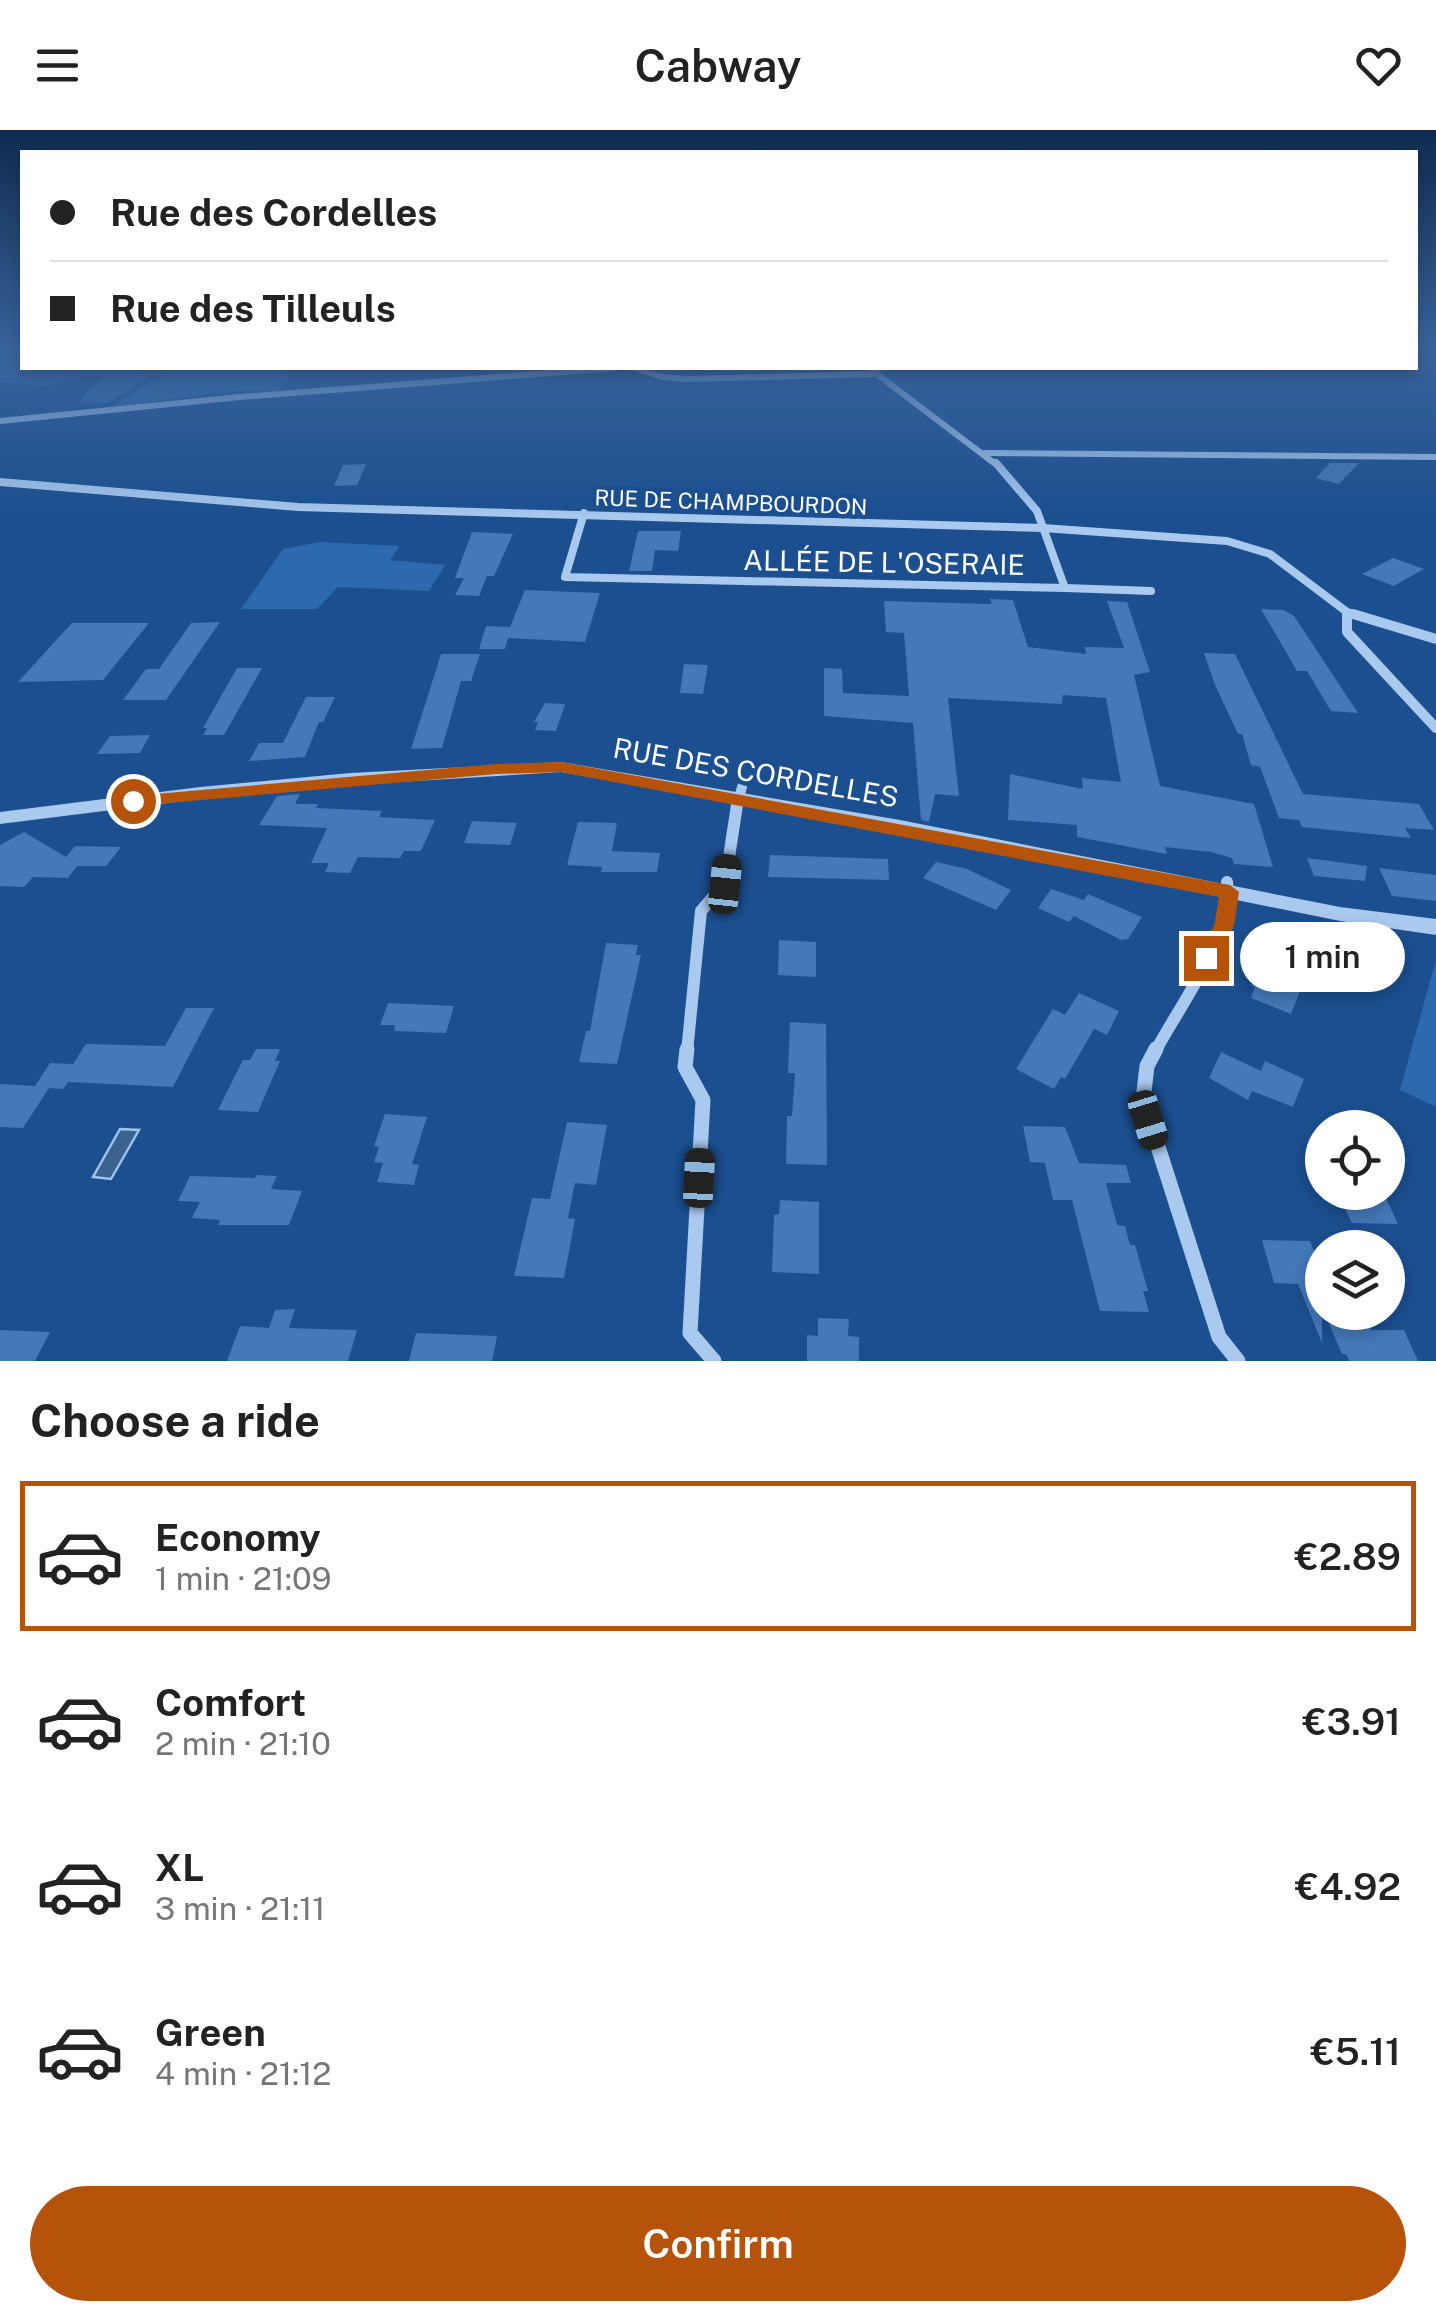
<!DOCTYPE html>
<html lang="en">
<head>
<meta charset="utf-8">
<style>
  :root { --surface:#fff; --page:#f6f6f6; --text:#222; --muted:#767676; --line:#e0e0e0; --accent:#b45309 }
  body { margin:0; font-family:"Public Sans",sans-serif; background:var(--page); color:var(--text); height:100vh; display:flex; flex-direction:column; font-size:38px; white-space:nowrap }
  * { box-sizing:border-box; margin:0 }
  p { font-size:32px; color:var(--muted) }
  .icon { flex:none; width:55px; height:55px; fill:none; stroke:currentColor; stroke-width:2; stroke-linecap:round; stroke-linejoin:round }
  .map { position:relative; height:1231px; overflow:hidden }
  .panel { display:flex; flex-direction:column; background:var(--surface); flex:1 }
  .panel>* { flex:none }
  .guide { position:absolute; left:20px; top:20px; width:1398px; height:220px; border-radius:0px; box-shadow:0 5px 15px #0003; display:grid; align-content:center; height:220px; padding:0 30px; background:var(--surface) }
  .fabs { position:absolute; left:1305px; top:980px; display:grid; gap:20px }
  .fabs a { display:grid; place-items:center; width:100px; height:100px; border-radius:50%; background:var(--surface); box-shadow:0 5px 15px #0003; font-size:50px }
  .end { position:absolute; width:45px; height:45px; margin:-22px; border:12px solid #b45309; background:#fff; box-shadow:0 0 0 5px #fff }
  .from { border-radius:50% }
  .bubble { position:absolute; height:70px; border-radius:35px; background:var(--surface); box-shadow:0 5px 15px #0003; font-size:32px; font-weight:600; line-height:70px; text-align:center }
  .car { position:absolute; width:30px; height:60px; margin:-30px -15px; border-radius:12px; box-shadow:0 0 8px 2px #0007; background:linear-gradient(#222 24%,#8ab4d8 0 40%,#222 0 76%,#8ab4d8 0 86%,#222 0) }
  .guide b { display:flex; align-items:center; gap:35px; height:95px; font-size:38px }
  .guide b+b { border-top:2px solid var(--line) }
  .guide i { width:25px; height:25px; background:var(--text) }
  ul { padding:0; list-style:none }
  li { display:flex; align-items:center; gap:30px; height:150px; margin:0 20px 15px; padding:0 10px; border:5px solid transparent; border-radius:0px }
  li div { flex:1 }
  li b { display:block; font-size:38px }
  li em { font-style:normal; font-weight:600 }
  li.current { border-color:var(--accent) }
  li>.icon { width:90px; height:90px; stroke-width:1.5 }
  h2 { padding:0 30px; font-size:45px; line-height:120px }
  .action { display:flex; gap:20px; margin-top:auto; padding:20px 30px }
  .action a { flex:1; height:115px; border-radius:60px; background:var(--accent); color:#fff; font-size:40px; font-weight:600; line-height:115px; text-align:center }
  header { display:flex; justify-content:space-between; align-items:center; height:130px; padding:0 30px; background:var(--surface); font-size:45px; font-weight:600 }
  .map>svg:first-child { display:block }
  .green { fill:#2e69ad }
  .water { fill:#3c6290; stroke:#9cc4f0; stroke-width:2.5 }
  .building { fill:#4478b7 }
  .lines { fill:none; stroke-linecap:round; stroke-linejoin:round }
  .minor-far4 { stroke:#a9c9ee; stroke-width:6 }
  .minor-far3 { stroke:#a9c9ee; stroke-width:8 }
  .minor-far2 { stroke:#a9c9ee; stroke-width:10 }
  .minor-far1 { stroke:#a9c9ee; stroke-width:12 }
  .minor { stroke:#a9c9ee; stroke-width:15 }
  .tertiary { fill:#a9c9ee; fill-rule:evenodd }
  .route { fill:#b45309 }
  .labels { text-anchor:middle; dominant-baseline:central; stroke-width:9; stroke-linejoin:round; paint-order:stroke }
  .far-street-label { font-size:22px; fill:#fff; stroke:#1b4f8f }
  .street-label { font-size:28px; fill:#fff; stroke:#1b4f8f }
</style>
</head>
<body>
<header><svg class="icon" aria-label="menu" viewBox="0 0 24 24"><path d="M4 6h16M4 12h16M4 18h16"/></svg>Cabway<svg class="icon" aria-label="heart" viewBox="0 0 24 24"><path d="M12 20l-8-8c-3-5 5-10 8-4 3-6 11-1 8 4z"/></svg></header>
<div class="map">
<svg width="1436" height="1231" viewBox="0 0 1436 1231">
  <rect width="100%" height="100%" fill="#1b4f8f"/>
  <!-- green -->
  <g class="green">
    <polygon points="0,217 22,217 22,238 163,238 108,273 78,273 102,246 82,246 47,257 0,252"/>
    <polygon points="173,238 290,238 291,245 279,261 237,261 111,277"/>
    <polygon points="320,412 400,416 390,430 445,435 429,461 338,457 317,479 241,479 283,419"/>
    <polygon points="1436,830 1436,977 1400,960"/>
  </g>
  <!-- water -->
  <polygon class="water" points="120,999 139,1000 111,1049 93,1047"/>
  <!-- building -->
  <g class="building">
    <polygon points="1330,333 1359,333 1339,354 1316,348"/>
    <polygon points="366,334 357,355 334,356 343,335"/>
    <polygon points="638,401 681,401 678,421 655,420 652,441 629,441"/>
    <polygon points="472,402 513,404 494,446 487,446 479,466 455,465 464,448 455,448"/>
    <polygon points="1393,428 1424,439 1394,456 1362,444"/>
    <polygon points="525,460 600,463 585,512 508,508 505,519 479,519 486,496 510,497"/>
    <polygon points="990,469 1013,470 1028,517 1086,524 1085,517 1124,518 1107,471 1127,472 1150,542 1134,545 1160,656 1254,674 1273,737 1234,734 1232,728 1211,722 1165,717 1167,724 1077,707 1077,695 1008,690 1010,644 1083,659 1082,648 1121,652 1106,568 1063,565 1062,574 948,568 959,666 935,664 929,692 921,690 913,593 824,586 824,538 842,539 843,563 909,566 904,503 886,502 884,471 992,474"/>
    <polygon points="1261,479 1284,480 1294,486 1358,583 1331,581 1307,541 1297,541"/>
    <polygon points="220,492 166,570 123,570 146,539 159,539 191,493"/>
    <polygon points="72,493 149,493 103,550 18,552"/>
    <polygon points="1204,523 1235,524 1303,664 1419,674 1434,700 1405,698 1411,708 1302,697 1299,690 1279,688 1260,637 1251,635 1242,604 1238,604 1215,555"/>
    <polygon points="441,524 480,524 471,551 461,551 442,618 411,619"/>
    <polygon points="684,534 708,535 703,564 680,563"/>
    <polygon points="237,538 262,538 224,605 203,605 207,598 203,598"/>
    <polygon points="306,567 335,567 323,592 319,592 305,627 249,631 259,613 283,613"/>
    <polygon points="545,573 565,574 556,601 535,600 538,592 534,592"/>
    <polygon points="150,605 140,623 97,624 110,606"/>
    <polygon points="300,664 295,674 318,674 316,678 382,681 379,687 435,690 421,721 404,721 400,728 358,727 350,743 325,742 329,733 311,733 327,698 259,695 277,666"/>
    <polygon points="472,691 517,693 510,715 464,713"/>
    <polygon points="578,692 617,693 612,721 660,723 657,742 601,742 602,737 567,735"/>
    <polygon points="24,702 66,727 75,716 121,717 106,736 77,736 68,748 33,747 24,757 0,756 0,715"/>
    <polygon points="770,725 888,729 889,750 768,747"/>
    <polygon points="1307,728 1367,736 1365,751 1314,746"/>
    <polygon points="936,732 967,739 1011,760 996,780 923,748"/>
    <polygon points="1379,738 1436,745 1436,771 1392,766"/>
    <polygon points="1051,759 1084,770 1088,764 1142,787 1128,809 1121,810 1074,786 1069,792 1038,778"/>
    <polygon points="1290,807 1320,820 1316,831 1327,835 1319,857 1304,851 1291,884 1251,868 1255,857 1251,855 1262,833 1276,839"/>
    <polygon points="779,810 816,812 816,847 778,845"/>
    <polygon points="606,813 638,815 636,825 641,825 617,934 579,932 586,901 590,901"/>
    <polygon points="1079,863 1119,881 1107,905 1094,899 1065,949 1061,947 1054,959 1016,939 1053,879 1065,885"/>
    <polygon points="388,873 454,876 446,903 394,901 395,895 380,895"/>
    <polygon points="186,878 214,878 173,957 68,952 63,959 49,958 23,998 0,997 0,954 35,956 50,933 73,934 86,914 165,916"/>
    <polygon points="790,892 826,894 827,1035 786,1034 787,986 792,986 795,943 788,943"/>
    <polygon points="256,919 280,919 275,931 280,931 258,982 218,980 243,930 250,930"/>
    <polygon points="1221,922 1261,941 1265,931 1304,949 1293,977 1252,961 1248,970 1209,948"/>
    <polygon points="385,984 427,987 412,1034 419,1035 414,1055 377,1052 383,1033 374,1032 379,1017 374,1016"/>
    <polygon points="567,992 607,995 596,1055 575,1053 568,1088 575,1089 564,1148 514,1146 532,1068 550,1069"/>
    <polygon points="1023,996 1065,997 1079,1033 1126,1035 1131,1053 1106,1053 1117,1095 1125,1096 1130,1115 1135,1115 1148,1161 1143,1161 1149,1182 1100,1181 1072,1070 1053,1070 1045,1033 1030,1032"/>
    <polygon points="256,1045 277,1046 271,1059 302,1061 289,1095 218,1095 220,1090 192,1088 200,1072 178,1071 190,1046 255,1048"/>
    <polygon points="1337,1062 1383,1062 1398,1094 1352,1093"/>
    <polygon points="780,1070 819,1072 819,1144 772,1142 774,1085 779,1084"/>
    <polygon points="1262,1110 1310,1111 1322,1142 1322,1213 1298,1154 1274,1153"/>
    <polygon points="295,1179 289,1198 357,1200 348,1231 227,1231 240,1196 269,1198 275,1180"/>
    <polygon points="1324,1182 1363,1182 1371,1200 1404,1200 1418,1231 1350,1231 1346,1224 1342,1224"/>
    <polygon points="818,1188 849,1189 848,1206 859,1207 859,1231 807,1231 807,1205 818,1206"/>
    <polygon points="0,1200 50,1202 35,1231 0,1231"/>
    <polygon points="416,1203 497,1206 492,1231 409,1231"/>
  </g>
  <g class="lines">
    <!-- minor-far4 -->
    <g class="minor-far4">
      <polyline points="635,238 662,247 687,249 877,244"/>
      <polyline points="869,238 998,336"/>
      <polyline points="0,291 240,267 615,238"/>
      <polyline points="985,323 1436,327"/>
    </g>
    <!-- minor-far3 -->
    <g class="minor-far3">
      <polyline points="0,352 298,377 1043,398 1227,411 1270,424 1347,482 1361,486"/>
      <polyline points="584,383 565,447 1065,458 1037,381 996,333"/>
      <polyline points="1065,458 1151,461"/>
      <polyline points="1346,486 1347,482"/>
    </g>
    <!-- minor-far2 -->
    <g class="minor-far2">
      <polyline points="1347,484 1347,502 1436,598"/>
      <polyline points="1353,484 1436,509"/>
      <polyline points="736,678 742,657"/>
    </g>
    <!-- minor-far1 -->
    <g class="minor-far1">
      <polyline points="687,922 701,781 725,753 737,675"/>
      <path d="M 1155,922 C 1181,873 1233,807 1227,752"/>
    </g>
    <!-- minor -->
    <g class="minor">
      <polyline points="687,919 685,937 703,970 690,1203 714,1231"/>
      <polyline points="1156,919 1147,936 1143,970 1219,1207 1238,1231"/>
    </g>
    <!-- tertiary -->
    <polygon class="tertiary" points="561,632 900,690 1340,777 1436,789 1436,805 1340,791 900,702 561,642 350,655 200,669 0,694 0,682 200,657 350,643"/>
  </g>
  <!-- sky -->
  <linearGradient id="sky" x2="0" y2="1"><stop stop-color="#0f2b4f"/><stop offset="0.56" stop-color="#39639b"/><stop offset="1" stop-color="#39639b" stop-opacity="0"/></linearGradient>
  <rect width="1436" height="389" fill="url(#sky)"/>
  <!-- route -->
  <polygon class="route" points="561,632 1230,755 1239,762 1234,796 1213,833 1206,836 1196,828 1214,796 1219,767 561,642 496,644 133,676 124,671 133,666 496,634"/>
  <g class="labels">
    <!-- far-street labels -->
    <g class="far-street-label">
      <text transform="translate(731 372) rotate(2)">RUE DE CHAMPBOURDON</text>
    </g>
    <!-- street labels -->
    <g class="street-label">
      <text transform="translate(884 432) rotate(1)">ALLÉE DE L'OSERAIE</text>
      <text transform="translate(756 642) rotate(10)">RUE DES CORDELLES</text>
    </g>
  </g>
</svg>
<div class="fabs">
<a><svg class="icon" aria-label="locate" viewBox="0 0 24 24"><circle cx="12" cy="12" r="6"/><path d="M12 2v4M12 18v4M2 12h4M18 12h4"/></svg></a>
<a><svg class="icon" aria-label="layers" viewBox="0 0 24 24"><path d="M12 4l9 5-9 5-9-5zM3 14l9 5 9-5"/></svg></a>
</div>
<i class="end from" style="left:133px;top:671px"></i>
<i class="end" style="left:1206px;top:828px"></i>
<div class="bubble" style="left:1240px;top:792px;width:165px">1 min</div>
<i class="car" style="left:725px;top:754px;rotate:6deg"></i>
<i class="car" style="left:1148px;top:990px;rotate:163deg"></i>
<i class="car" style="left:699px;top:1048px;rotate:3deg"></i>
<div class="guide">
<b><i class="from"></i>Rue des Cordelles</b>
<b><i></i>Rue des Tilleuls</b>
</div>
</div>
<section class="panel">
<h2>Choose a ride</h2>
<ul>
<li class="current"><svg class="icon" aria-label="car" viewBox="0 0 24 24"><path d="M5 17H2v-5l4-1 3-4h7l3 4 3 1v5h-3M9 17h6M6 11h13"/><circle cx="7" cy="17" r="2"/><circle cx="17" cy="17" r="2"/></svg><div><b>Economy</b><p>1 min · 21:09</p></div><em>€2.89</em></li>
<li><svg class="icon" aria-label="car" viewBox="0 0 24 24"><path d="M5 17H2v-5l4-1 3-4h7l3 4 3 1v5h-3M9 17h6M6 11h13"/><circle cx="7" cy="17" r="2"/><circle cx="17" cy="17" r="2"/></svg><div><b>Comfort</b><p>2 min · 21:10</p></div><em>€3.91</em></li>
<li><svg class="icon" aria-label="car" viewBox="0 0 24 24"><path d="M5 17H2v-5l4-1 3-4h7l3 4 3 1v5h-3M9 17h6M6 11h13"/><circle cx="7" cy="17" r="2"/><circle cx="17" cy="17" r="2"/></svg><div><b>XL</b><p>3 min · 21:11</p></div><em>€4.92</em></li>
<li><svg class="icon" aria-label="car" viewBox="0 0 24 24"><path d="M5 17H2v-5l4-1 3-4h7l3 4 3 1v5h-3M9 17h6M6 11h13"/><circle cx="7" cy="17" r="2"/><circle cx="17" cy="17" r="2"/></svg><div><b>Green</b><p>4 min · 21:12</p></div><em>€5.11</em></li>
</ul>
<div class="action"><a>Confirm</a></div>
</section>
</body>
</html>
